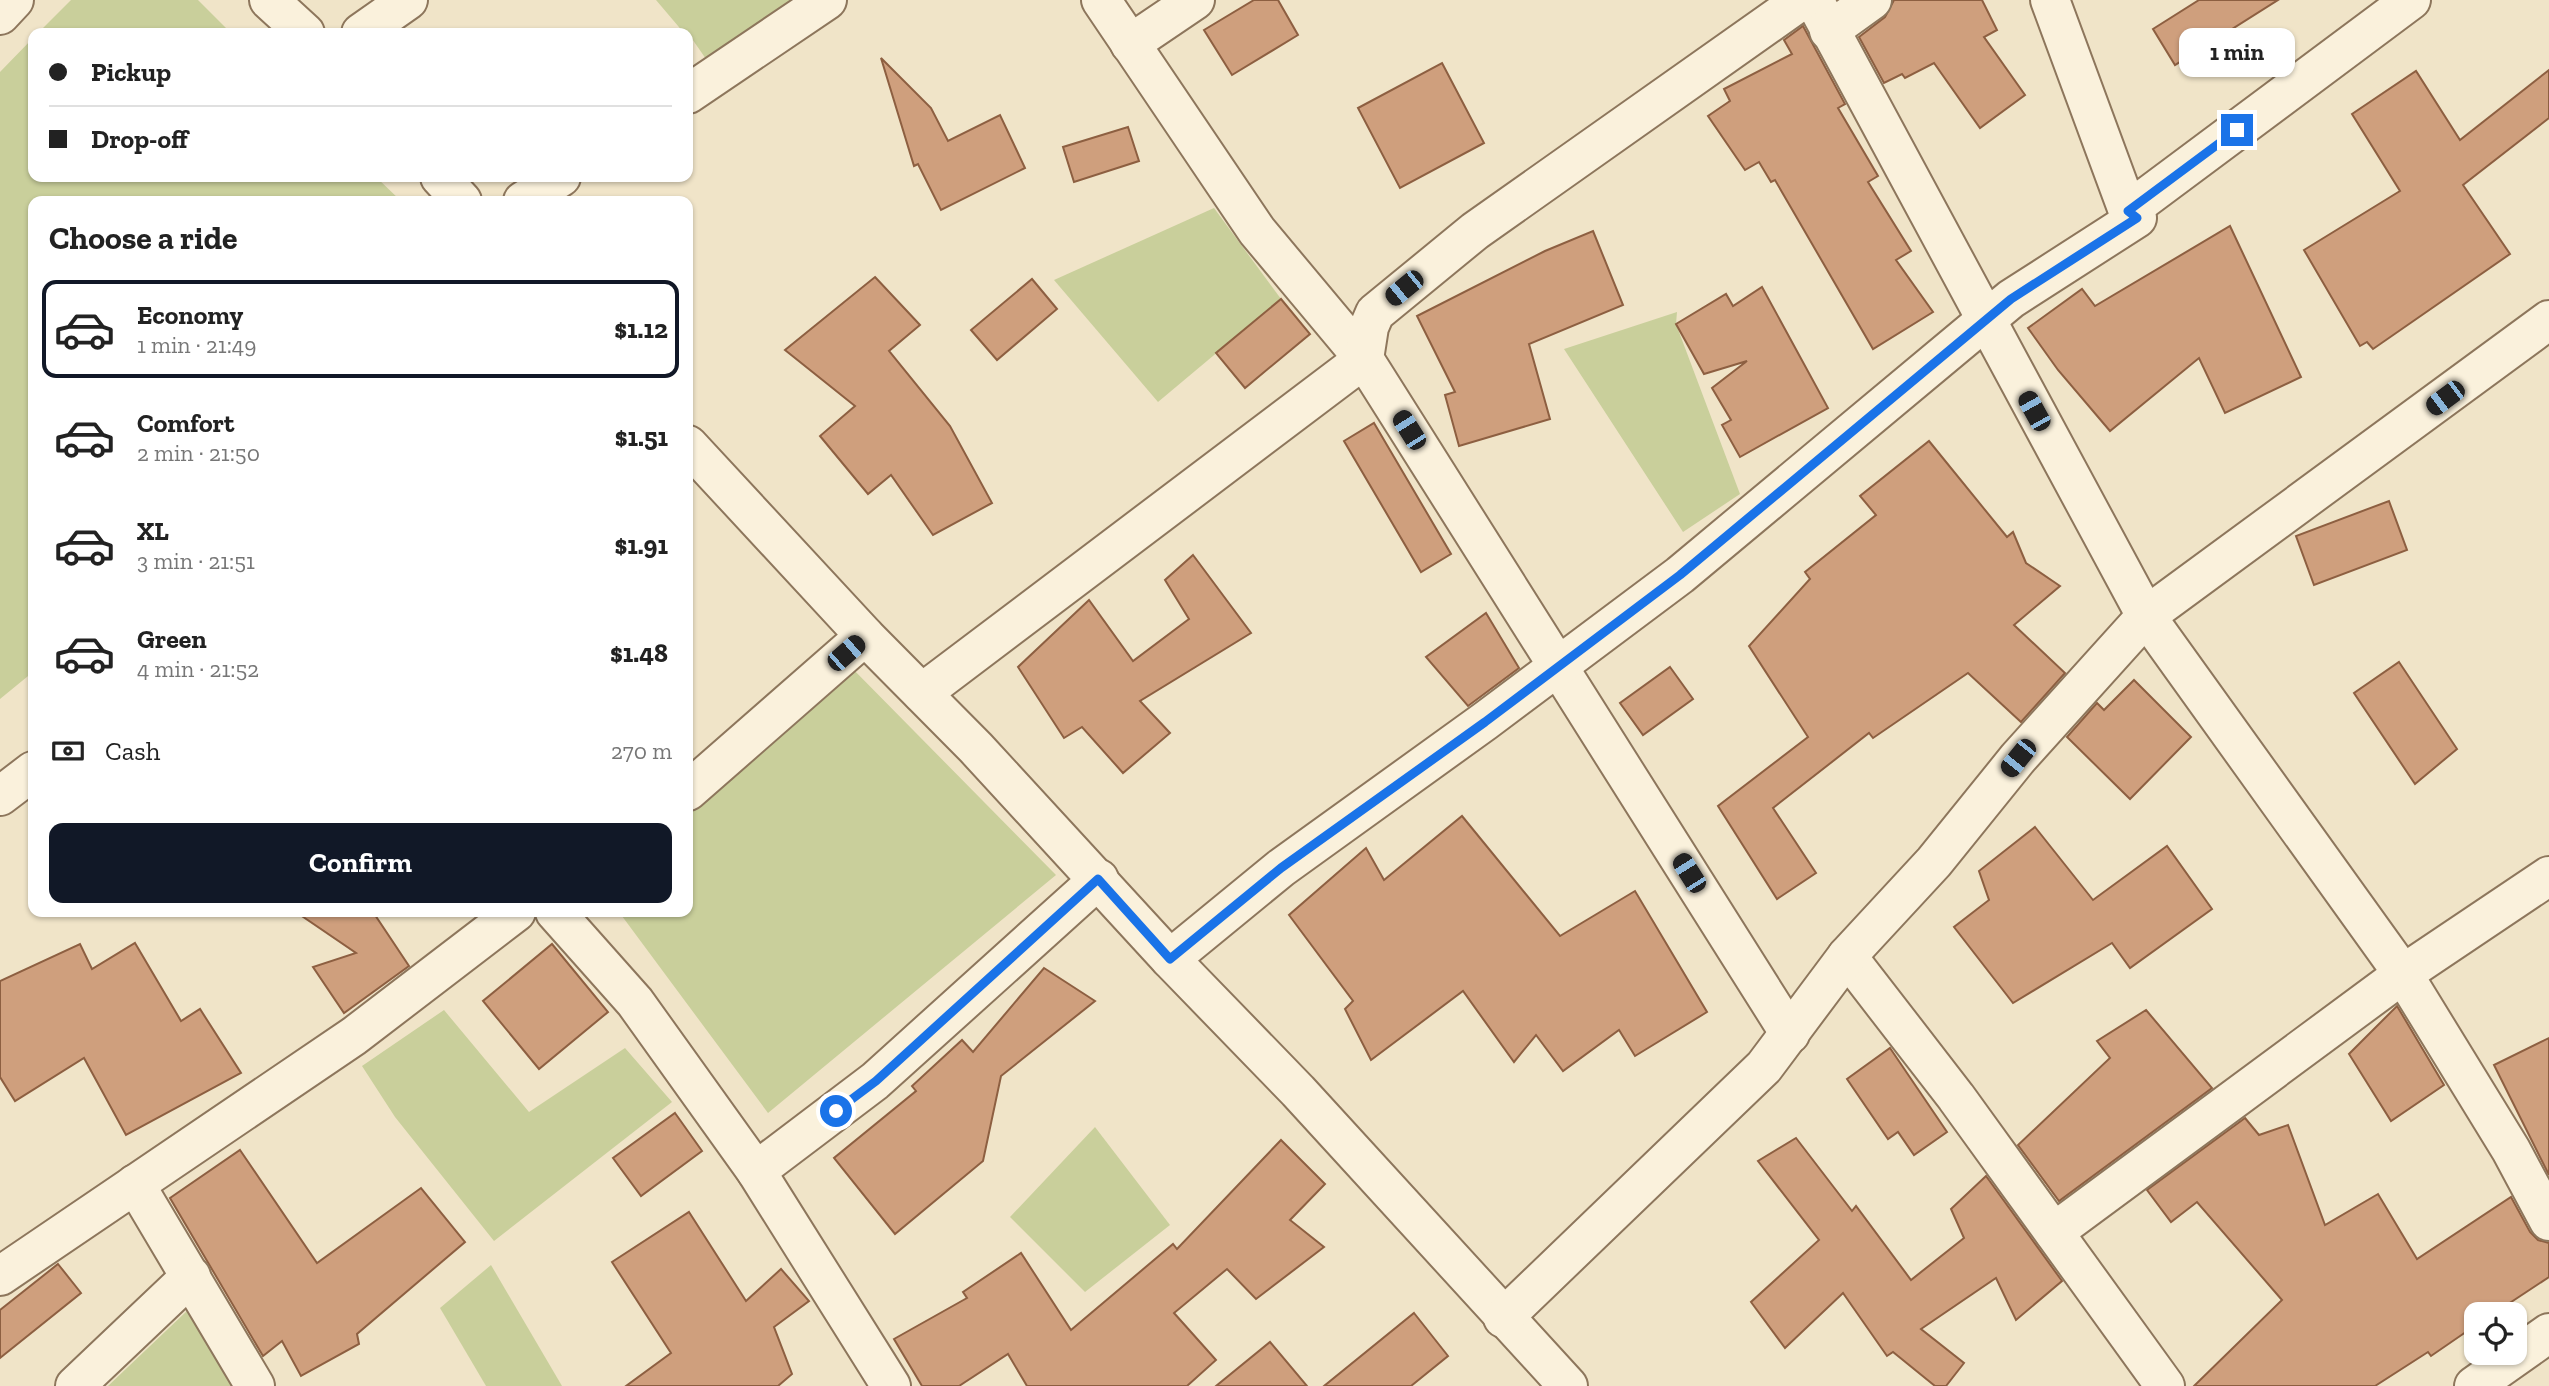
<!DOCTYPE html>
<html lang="en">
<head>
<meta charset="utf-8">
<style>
  :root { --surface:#fff; --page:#f6f6f6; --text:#222; --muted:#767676; --line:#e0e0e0; --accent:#111827 }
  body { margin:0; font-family:"Zilla Slab",serif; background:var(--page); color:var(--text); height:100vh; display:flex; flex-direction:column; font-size:26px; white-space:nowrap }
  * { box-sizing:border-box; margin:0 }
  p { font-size:23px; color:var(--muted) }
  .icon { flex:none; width:38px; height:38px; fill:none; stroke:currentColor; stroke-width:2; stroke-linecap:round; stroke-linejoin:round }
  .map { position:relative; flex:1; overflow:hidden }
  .panel { position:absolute; left:28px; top:196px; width:665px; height:721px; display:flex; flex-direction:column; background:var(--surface); border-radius:14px; box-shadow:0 2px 5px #0004 }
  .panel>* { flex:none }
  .guide { position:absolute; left:28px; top:28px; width:665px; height:154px; border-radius:14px; box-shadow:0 2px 5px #0004; display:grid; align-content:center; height:154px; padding:0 21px; background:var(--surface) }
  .buttons { position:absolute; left:2464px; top:1302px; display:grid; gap:14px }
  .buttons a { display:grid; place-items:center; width:63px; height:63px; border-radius:14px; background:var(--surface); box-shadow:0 2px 5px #0004; font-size:35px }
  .end { position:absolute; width:32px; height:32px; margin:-16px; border:9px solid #1a73e8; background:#fff; box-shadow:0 0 0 4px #fff }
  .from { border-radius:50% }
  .bubble { position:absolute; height:49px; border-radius:14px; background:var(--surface); box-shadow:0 2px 5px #0004; font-size:23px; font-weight:700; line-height:49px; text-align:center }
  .car { position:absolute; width:21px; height:42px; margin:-21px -10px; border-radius:9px; box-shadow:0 0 5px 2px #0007; background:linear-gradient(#222 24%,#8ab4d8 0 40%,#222 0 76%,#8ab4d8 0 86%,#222 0) }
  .guide b { display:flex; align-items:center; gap:24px; height:66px; font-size:26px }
  .guide b+b { border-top:2px solid var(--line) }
  .guide i { width:18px; height:18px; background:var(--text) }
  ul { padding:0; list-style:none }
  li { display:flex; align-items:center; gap:21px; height:98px; margin:0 14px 10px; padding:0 7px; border:4px solid transparent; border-radius:14px }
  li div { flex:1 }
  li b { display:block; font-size:26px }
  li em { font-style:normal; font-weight:700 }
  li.selected { border-color:var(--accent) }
  li>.icon { width:63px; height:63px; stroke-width:1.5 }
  h2 { padding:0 21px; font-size:32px; line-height:84px }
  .pay { display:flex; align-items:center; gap:18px; height:77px; padding:0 21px; font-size:26px }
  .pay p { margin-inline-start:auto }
  .button { display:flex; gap:14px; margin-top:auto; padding:14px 21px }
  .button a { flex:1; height:80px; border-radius:14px; background:var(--accent); color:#fff; font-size:28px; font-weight:700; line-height:80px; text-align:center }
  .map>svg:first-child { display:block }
  .green { fill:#c9cf9b }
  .building { fill:#cf9f7d; stroke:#8d5f41; stroke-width:2 }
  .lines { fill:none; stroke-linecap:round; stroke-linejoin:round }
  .minor-casing { stroke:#8d765c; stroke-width:42 }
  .minor { stroke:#faf1dc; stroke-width:38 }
  .route { stroke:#1a73e8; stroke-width:9 }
</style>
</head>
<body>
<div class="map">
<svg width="2549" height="1386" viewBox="0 0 2549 1386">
  <rect width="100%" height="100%" fill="#f0e4c8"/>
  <!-- green -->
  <g class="green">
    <polygon points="71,0 198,0 231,33 38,33"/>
    <polygon points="656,0 801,0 706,59 688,33 684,33"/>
    <polygon points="33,38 33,177 376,177 401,201 33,201 33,672 0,699 0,72"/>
    <polygon points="1214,208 1281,299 1158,402 1054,280"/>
    <polygon points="1677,312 1676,324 1740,494 1683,532 1564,349"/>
    <polygon points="845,661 1056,875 768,1113 619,912 688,912 688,787"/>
    <polygon points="444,1010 529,1112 625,1048 672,1102 494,1241 395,1117 362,1066"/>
    <polygon points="1095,1127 1170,1225 1085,1292 1010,1217"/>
    <polygon points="491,1265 562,1386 486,1386 440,1308"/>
    <polygon points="189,1309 232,1386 108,1386"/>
  </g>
  <!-- building -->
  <g class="building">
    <polygon points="1254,0 1278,0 1298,35 1232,75 1204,30"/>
    <polygon points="1894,0 1982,0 1997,30 1984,37 2025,95 1980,128 1934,63 1905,78 1902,74 1884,83 1859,37 1885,17"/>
    <polygon points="2199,0 2278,0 2175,65 2153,29"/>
    <polygon points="1803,26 1845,104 1838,108 1878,176 1868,182 1911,251 1896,260 1933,312 1873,349 1775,180 1771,182 1759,162 1745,170 1708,116 1730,101 1724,89 1792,54 1784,40"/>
    <polygon points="881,58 931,108 948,141 1000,115 1025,168 941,210 918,164 914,166"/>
    <polygon points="1442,63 1484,143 1400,188 1358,108"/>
    <polygon points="2549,70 2549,118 2463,185 2510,254 2373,349 2367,342 2360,346 2304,250 2400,191 2352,114 2416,71 2460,140"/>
    <polygon points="1128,127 1139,161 1074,182 1063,147"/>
    <polygon points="2230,226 2301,377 2225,413 2199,358 2110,431 2058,370 2028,328 2082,289 2095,306"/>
    <polygon points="1593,231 1623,305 1529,344 1550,419 1459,446 1445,395 1455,392 1417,316 1545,251"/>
    <polygon points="875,277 920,325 889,351 950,426 992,503 933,535 891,475 868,494 820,436 855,406 785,350"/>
    <polygon points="1032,279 1057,309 997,360 971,330"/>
    <polygon points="1762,287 1828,408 1740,457 1722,425 1731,420 1712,388 1747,361 1704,374 1676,324 1726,294 1733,306"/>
    <polygon points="1281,299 1310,334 1245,388 1216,353"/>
    <polygon points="1374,423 1451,554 1421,572 1344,441"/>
    <polygon points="1929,441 2007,537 2013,532 2026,563 2060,586 2014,625 2065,673 2021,722 1968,673 1873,738 1869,733 1773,808 1816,873 1777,899 1718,806 1808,737 1749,646 1810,579 1805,572 1876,515 1860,496"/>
    <polygon points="2389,501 2407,550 2314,585 2296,536"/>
    <polygon points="1193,555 1251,633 1140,701 1170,733 1123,773 1082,727 1064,738 1018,667 1089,600 1133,661 1189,619 1165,580"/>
    <polygon points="1486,613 1519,668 1468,706 1426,657"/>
    <polygon points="2399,662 2457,749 2415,784 2354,693"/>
    <polygon points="1670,667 1693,699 1643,735 1620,703"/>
    <polygon points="2134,680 2191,737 2130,799 2067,737 2097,703 2104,710"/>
    <polygon points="1462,816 1560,936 1635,891 1707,1012 1635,1056 1619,1030 1563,1071 1536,1035 1514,1062 1463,991 1371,1060 1345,1009 1353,1001 1289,915 1366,848 1384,880"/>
    <polygon points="2035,827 2093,900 2167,846 2212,909 2130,968 2112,943 2013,1003 1954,927 1989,900 1979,871"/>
    <polygon points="296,912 373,912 409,966 344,1013 313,967 356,953"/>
    <polygon points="135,943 181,1021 200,1009 241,1073 126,1135 84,1058 15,1101 0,1077 0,981 80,944 92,969"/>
    <polygon points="552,944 608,1012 539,1069 483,1001"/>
    <polygon points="1044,968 1095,1001 1001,1076 983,1161 895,1234 834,1158 916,1091 912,1086 962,1040 973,1052"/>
    <polygon points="2397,1006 2444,1085 2391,1121 2349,1054"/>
    <polygon points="2146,1010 2212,1088 2059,1201 2018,1145 2110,1058 2097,1041"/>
    <polygon points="2549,1038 2549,1175 2494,1065"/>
    <polygon points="1890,1048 1947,1132 1914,1155 1898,1132 1888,1139 1847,1079"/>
    <polygon points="675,1113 702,1151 641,1196 613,1158"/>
    <polygon points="2245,1118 2259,1135 2288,1125 2325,1225 2378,1194 2417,1259 2511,1197 2530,1232 2538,1240 2549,1243 2549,1277 2493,1314 2476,1314 2476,1325 2431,1356 2428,1352 2375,1386 2194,1386 2282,1300 2197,1202 2171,1222 2147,1190"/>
    <polygon points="1796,1138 1852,1211 1856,1206 1911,1280 1964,1238 1951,1209 1986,1176 2062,1281 2016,1320 1996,1278 1921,1329 1964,1363 1946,1386 1935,1386 1893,1352 1887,1356 1843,1293 1785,1348 1751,1302 1819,1240 1758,1161"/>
    <polygon points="1281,1140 1325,1184 1290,1220 1324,1247 1256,1299 1227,1269 1174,1313 1216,1360 1187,1386 1027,1386 1008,1354 959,1386 922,1386 894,1339 967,1298 963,1292 1021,1253 1071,1330 1173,1244 1177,1249"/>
    <polygon points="240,1150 317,1263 421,1188 465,1242 357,1334 359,1344 301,1376 282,1341 263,1356 170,1198"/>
    <polygon points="689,1212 746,1301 781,1269 809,1301 774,1327 792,1374 778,1386 626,1386 671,1353 612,1262"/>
    <polygon points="58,1264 81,1293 0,1358 0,1310"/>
    <polygon points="1414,1313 1448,1356 1411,1386 1324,1386"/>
    <polygon points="1270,1342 1307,1386 1216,1386"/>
  </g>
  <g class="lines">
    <defs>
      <g id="minor">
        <polyline points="269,0 305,33"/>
        <polyline points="1101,0 1257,231 1364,359 1790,1034"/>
        <polyline points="1814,0 2146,616 2403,974 2511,1150 2549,1221"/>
        <polyline points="2050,0 2128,211"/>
        <polyline points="0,15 14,0"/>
        <polyline points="1829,31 1872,0"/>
        <polyline points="361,33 408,0"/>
        <polyline points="1130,44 1195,0"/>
        <polyline points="688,94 827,0"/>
        <polyline points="440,177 462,201"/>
        <polyline points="523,201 561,177"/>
        <polyline points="688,445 865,636 976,748 1170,959 1298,1091 1568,1386"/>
        <polyline points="922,693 1364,359 1369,327 1375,313 1475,231 1802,0"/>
        <polyline points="688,791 865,636"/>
        <polyline points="0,796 33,771"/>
        <polyline points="555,912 635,1002 756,1171 891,1386"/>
        <polyline points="1847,956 1956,1097 2165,1386"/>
        <polyline points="1170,959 1281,868 1485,721 1680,575 2011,299 2137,218 2128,211 2411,0"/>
        <polyline points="756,1171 875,1081 1099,879"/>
        <polyline points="135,1184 255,1386"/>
        <polyline points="2054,1232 2403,974 2549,876"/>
        <polyline points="0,1276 354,1036 516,912"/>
        <polyline points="1503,1318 1764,1067 1847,956 1934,862 2018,758 2146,616 2549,320"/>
        <polyline points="75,1386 191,1276"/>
        <polyline points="2474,1386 2549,1333"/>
      </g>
    </defs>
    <!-- minor casing -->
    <use href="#minor" class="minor-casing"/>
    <!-- minor -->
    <use href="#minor" class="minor"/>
  </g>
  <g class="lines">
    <!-- route -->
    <polyline class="route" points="836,1111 876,1081 1098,879 1170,959 1281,868 1485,722 1680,575 2011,299 2137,218 2128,211 2237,130"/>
  </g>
</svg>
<div class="buttons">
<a><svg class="icon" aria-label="locate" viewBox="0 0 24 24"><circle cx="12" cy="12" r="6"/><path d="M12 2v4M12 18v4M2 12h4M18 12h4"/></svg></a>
</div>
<i class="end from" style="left:836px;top:1111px"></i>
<i class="end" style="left:2237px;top:130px"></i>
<div class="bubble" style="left:2179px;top:28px;width:116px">1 min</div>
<i class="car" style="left:1404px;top:288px;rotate:231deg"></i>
<i class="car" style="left:2445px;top:398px;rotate:233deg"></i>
<i class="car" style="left:2034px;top:411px;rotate:331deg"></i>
<i class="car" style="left:1409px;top:430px;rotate:328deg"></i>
<i class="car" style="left:846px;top:653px;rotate:49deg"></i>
<i class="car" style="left:2018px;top:758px;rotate:219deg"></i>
<i class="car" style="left:1689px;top:873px;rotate:328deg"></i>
<div class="guide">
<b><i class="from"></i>Pickup</b>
<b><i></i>Drop-off</b>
</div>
<section class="panel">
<h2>Choose a ride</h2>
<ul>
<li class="selected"><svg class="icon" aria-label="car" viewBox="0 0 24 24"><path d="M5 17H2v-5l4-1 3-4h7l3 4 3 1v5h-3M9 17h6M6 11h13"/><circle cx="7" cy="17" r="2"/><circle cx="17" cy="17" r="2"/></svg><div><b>Economy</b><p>1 min · 21:49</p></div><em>$1.12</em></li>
<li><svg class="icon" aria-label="car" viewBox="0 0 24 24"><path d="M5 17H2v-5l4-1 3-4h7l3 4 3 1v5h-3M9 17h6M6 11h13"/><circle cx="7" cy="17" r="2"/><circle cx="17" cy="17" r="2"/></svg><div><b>Comfort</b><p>2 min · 21:50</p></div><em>$1.51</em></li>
<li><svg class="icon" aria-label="car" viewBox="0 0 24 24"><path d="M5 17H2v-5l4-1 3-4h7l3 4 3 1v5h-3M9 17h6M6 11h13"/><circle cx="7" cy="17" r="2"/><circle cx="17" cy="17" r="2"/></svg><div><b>XL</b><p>3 min · 21:51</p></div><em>$1.91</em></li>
<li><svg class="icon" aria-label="car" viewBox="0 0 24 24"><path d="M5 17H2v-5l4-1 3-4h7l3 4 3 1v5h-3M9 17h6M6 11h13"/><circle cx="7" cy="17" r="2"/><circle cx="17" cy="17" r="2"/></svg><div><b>Green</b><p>4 min · 21:52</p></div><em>$1.48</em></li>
</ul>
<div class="pay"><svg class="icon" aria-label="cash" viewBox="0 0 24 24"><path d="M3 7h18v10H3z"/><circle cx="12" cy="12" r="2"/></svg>Cash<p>270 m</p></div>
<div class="button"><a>Confirm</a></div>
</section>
</div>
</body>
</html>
